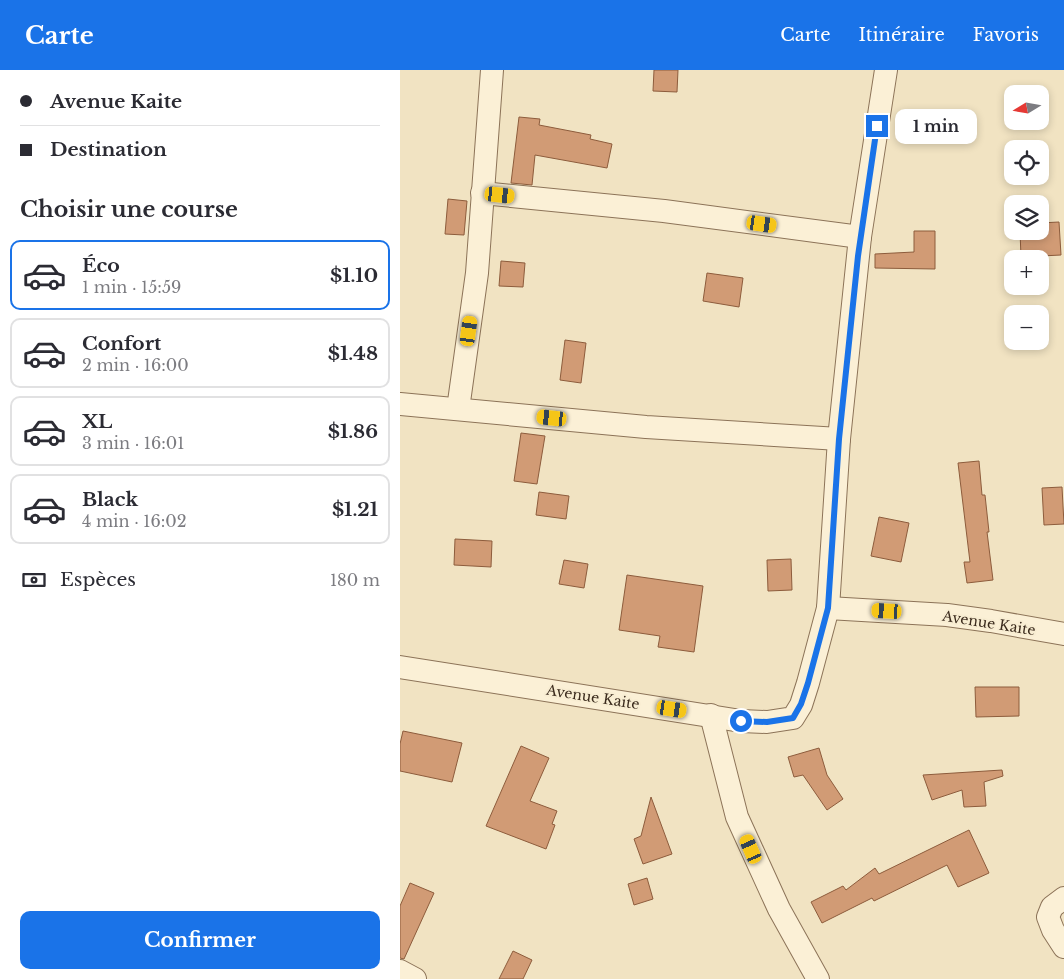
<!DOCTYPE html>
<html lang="fr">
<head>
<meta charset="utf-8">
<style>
  :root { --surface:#fff; --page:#f7f7f7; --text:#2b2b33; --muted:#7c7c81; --line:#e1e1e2; --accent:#1a73e8 }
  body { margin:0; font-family:"Libre Baskerville",serif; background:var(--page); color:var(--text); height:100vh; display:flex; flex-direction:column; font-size:19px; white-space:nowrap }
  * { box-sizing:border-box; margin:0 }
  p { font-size:16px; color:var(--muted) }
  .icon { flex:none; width:28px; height:28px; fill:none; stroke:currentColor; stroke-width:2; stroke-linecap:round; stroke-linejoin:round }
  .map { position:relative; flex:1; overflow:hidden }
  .drawer { display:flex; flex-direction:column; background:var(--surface); width:400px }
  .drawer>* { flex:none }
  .guide { display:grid; align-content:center; height:110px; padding:0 20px; background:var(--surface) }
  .needle { width:32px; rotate:259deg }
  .buttons { position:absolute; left:604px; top:15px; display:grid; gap:10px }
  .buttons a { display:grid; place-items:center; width:45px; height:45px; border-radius:10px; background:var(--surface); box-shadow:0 2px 8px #0003; font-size:25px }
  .end { position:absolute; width:22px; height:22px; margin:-11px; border:6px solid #1a73e8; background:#fff; box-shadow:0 0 0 2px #fff }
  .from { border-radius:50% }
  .bubble { position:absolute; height:35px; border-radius:10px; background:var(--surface); box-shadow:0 2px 8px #0003; font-size:16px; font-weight:800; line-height:35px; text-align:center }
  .car { position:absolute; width:15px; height:30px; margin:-15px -8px; border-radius:6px; box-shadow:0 0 4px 1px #0007; background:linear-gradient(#f5c518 24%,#345 0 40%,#f5c518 0 76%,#345 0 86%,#f5c518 0) }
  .guide b { display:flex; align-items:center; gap:18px; height:48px; font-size:19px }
  .guide b+b { border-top:1px solid var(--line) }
  .guide i { width:12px; height:12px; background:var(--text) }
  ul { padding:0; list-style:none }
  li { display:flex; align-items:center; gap:15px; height:70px; margin:0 10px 8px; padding:0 10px; border:2px solid var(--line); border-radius:10px }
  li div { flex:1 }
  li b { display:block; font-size:19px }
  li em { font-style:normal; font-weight:800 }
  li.on { border-color:var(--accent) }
  li>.icon { width:45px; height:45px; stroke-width:1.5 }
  h2 { padding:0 20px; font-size:22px; line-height:60px }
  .pay { display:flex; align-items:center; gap:12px; height:55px; padding:0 20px; font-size:19px }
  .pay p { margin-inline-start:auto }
  .primary-button { display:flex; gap:10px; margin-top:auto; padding:10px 20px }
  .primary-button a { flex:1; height:58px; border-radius:10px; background:var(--accent); color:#fff; font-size:20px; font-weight:800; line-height:58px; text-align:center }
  header { display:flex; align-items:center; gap:30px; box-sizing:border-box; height:70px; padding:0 25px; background:var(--accent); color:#fff }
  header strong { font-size:24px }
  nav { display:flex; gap:28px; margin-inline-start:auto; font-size:18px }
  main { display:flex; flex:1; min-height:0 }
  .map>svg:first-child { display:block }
  .building { fill:#d19b75; stroke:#8d5c3c }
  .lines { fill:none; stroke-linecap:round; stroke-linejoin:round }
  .minor-casing { stroke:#8c7358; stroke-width:24 }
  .minor { stroke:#fbf0d6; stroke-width:22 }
  .route { stroke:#1a73e8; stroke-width:6 }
  .labels { text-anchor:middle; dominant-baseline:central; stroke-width:4; stroke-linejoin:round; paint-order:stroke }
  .street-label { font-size:14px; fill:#3b2b1d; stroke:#f8edd2 }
</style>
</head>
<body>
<header>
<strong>Carte</strong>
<nav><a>Carte</a><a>Itinéraire</a><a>Favoris</a></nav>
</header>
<main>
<section class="drawer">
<div class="guide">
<b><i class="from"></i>Avenue Kaite</b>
<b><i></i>Destination</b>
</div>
<h2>Choisir une course</h2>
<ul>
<li class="on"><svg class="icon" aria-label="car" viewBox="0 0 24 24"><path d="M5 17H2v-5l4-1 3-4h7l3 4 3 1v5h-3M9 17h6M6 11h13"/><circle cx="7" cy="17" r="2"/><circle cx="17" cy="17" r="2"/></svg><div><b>Éco</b><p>1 min · 15:59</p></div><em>$1.10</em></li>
<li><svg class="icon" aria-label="car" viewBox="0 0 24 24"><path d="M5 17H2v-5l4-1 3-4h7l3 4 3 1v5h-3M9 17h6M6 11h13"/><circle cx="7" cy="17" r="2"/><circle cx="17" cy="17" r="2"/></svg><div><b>Confort</b><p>2 min · 16:00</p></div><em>$1.48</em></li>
<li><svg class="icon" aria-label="car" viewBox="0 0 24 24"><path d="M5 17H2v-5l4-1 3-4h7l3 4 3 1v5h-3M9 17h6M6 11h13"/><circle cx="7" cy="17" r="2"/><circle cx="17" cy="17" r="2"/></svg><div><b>XL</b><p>3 min · 16:01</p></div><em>$1.86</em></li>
<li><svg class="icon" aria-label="car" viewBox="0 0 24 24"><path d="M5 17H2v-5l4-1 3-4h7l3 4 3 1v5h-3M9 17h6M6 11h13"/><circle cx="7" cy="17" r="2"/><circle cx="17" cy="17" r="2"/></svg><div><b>Black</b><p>4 min · 16:02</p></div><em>$1.21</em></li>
</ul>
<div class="pay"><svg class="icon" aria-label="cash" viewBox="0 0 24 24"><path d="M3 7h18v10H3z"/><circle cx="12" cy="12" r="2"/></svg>Espèces<p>180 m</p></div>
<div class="primary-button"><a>Confirmer</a></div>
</section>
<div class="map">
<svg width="664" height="909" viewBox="0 0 664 909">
  <rect width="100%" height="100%" fill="#f1e3c2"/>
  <!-- building -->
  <g class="building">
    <polygon points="254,0 278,0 277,22 253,21"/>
    <polygon points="119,47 140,49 139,55 191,65 190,69 212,74 207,98 135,85 132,115 111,113"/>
    <polygon points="48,129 67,131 64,165 45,164"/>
    <polygon points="659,152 661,185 621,187 620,161 640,161 640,153"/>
    <polygon points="514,161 535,161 535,199 475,198 475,184 514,182"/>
    <polygon points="101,191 125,193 123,217 99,216"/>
    <polygon points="307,203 343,208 339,237 303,231"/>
    <polygon points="165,270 186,273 181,313 160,310"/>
    <polygon points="121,363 145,366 137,414 114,411"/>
    <polygon points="579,391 582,425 585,425 589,462 587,462 593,510 567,513 564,492 570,492 558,393"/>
    <polygon points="662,417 664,454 644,455 642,418"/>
    <polygon points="139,422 169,426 166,449 136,445"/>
    <polygon points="479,447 509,453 501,492 471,486"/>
    <polygon points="55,469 92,471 91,497 54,495"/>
    <polygon points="391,489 392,520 368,521 367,490"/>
    <polygon points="164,490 188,494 184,518 159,514"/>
    <polygon points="227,505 303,516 294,582 258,577 260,566 219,560"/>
    <polygon points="575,617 619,617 619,646 576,647"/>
    <polygon points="3,661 62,673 52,712 0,701 0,674"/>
    <polygon points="121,676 149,688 130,731 157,741 152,754 155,755 146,779 86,756"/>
    <polygon points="419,678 427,705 443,729 427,740 403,705 394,707 388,687"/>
    <polygon points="602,700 603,706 584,712 586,736 564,737 562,720 532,730 523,705"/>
    <polygon points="251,727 272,784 243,794 234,769 241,766"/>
    <polygon points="569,760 589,803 558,817 547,795 474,831 472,828 422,853 411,832 443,816 446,820 475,798 479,804"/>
    <polygon points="247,808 253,829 234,835 228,814"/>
    <polygon points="10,813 34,823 4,889 0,888 0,836"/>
    <polygon points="113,881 132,890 123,909 99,909"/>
  </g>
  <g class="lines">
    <defs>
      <g id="minor">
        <polyline points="82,123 264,141 460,167"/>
        <polyline points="0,334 246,357 439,369"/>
        <polyline points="58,339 77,203 92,0"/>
        <polyline points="428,538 547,545 591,551 664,564"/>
        <polyline points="0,597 341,651 367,652 393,648 401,635 408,613 428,538 439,369 460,167 486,0"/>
        <polyline points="311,645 337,747 379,839 418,909"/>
        <polyline points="664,828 652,837 648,847 653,860 664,877"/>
        <polyline points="0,901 15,909"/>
      </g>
    </defs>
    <!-- minor casing -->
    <use href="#minor" class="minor-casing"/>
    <!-- minor -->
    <use href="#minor" class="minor"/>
  </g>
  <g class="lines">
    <!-- route -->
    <polyline class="route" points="341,651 367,652 393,648 401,634 408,613 428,538 439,369 458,186 477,56"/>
  </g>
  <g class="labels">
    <!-- street labels -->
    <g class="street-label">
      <text transform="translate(589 553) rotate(9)">Avenue Kaite</text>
      <text transform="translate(193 627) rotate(9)">Avenue Kaite</text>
    </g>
  </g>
</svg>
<div class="buttons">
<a><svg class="needle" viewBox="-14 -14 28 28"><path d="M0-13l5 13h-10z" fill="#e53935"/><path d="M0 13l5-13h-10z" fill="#7c7c81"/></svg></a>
<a><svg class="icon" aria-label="locate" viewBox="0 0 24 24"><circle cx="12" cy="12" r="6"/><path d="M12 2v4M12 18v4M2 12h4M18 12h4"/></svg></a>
<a><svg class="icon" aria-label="layers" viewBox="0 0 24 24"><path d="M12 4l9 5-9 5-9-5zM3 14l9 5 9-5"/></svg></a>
<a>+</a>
<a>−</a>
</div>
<i class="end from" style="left:341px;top:651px"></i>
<i class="end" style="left:477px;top:56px"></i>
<div class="bubble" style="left:495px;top:39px;width:82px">1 min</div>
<i class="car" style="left:100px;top:125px;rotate:96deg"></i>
<i class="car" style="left:362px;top:154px;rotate:98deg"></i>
<i class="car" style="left:69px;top:261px;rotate:8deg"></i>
<i class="car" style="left:152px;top:348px;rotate:276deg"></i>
<i class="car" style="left:487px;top:541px;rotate:273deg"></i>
<i class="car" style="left:272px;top:639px;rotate:99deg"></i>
<i class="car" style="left:351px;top:779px;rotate:336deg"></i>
</div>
</main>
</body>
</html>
